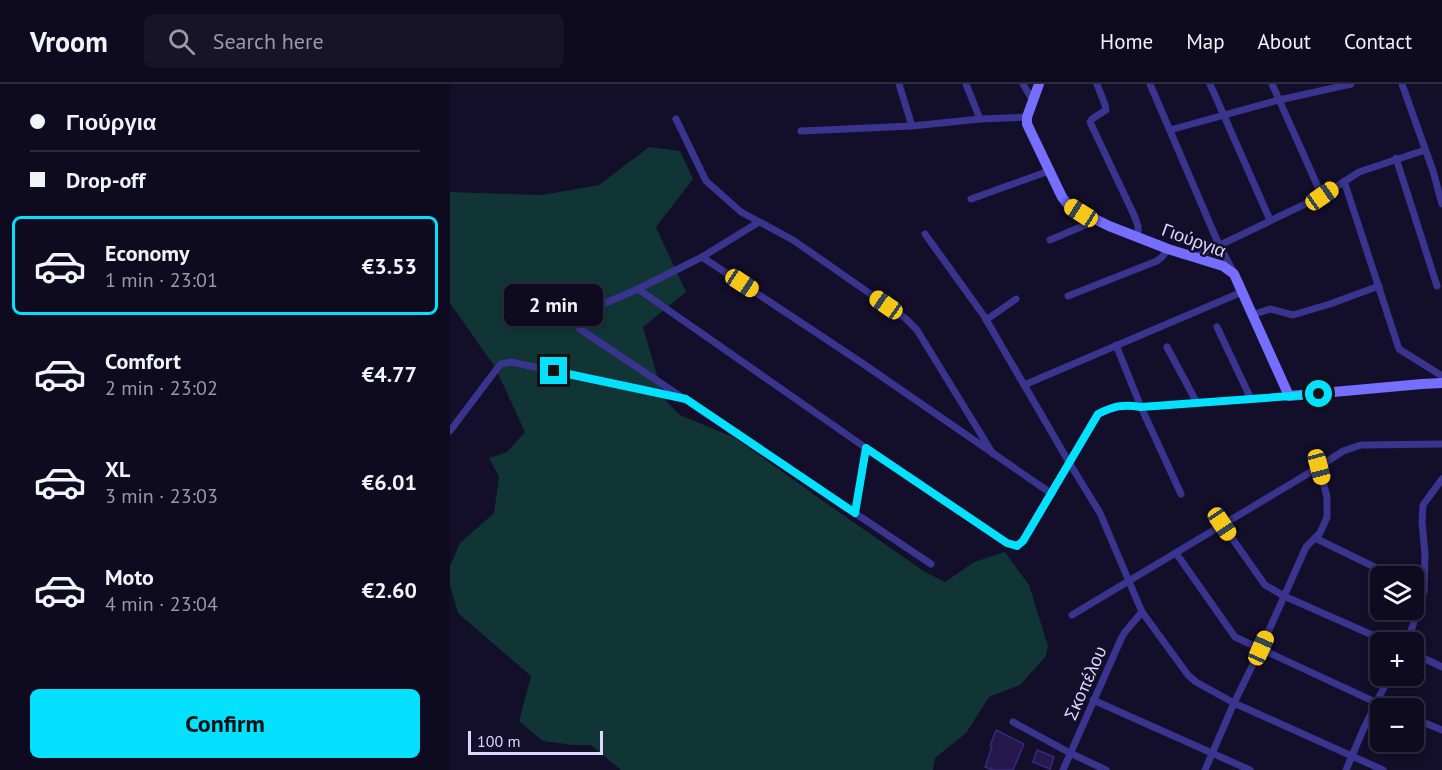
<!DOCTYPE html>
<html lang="en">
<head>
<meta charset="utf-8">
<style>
  :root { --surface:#0e0a20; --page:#171329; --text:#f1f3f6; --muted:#9b9aa5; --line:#2e2b3e; --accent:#03e1ff }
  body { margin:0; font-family:"PT Sans",sans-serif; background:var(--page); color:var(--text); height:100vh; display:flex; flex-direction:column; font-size:22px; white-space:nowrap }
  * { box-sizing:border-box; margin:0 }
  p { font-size:20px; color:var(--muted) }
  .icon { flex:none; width:33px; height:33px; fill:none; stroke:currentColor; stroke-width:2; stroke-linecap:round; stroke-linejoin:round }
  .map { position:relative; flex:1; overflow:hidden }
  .panel { display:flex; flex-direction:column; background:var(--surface); width:450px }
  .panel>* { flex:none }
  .banner { display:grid; align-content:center; height:132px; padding:0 30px; background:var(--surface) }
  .controls { position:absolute; left:920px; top:482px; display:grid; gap:12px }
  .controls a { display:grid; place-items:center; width:54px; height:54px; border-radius:9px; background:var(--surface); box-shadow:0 3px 9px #0003,0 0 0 2px var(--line); font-size:30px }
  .scale { position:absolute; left:18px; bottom:15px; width:135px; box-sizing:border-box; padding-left:6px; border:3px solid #ddd7ff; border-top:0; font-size:16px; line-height:21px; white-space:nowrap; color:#ddd7ff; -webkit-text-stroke:4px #130e2a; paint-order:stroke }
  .end { position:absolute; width:27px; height:27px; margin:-14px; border:8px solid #03e1ff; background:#111; box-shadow:0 0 0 3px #111 }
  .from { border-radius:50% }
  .bubble { position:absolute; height:42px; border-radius:9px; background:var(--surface); box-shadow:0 3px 9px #0003,0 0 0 2px var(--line); font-size:20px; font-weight:700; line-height:42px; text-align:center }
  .car { position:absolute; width:18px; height:36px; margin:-18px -9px; border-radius:8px; box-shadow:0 0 4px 2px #0007; background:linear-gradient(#f5c518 24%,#345 0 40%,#f5c518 0 76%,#345 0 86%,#f5c518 0) }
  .banner b { display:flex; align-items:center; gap:21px; height:57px; font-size:22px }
  .banner b+b { border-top:2px solid var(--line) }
  .banner i { width:15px; height:15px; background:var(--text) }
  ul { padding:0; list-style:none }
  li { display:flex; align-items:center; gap:18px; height:99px; margin:0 12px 9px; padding:0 18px; border:3px solid transparent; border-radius:9px }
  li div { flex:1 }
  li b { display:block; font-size:22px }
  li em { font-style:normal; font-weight:700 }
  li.on { border-color:var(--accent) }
  li>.icon { width:54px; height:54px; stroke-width:1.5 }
  .action { display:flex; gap:12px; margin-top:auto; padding:12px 30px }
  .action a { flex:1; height:69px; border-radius:9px; background:var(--accent); color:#111; font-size:24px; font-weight:700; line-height:69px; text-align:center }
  header { display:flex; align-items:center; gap:36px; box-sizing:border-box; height:84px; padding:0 30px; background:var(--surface); border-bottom:2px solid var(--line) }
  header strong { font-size:28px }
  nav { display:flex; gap:33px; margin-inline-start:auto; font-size:21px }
  .search { width:420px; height:54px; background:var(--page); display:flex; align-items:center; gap:15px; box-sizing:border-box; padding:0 21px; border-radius:9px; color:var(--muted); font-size:22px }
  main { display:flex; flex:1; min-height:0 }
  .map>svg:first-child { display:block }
  .green { fill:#103534 }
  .building { fill:#24184d; stroke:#3a287c; stroke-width:1.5 }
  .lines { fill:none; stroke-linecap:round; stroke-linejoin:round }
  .street { stroke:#39348e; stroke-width:7 }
  .secondary { stroke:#756eff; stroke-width:10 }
  .route { stroke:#03e1ff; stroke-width:8 }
  .labels { text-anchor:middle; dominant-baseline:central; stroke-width:5; stroke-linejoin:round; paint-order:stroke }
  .street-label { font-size:18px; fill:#ddd7ff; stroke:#130e2a }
</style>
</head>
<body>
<header>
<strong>Vroom</strong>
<div class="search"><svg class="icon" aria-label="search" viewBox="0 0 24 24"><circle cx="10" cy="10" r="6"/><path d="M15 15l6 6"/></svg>Search here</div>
<nav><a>Home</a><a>Map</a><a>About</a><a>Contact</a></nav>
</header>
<main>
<section class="panel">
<div class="banner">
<b><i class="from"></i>Γιούργια</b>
<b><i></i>Drop-off</b>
</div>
<ul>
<li class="on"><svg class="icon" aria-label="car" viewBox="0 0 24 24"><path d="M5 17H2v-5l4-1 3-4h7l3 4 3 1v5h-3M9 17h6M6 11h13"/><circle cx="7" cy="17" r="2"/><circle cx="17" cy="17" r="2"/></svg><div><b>Economy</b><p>1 min · 23:01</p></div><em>€3.53</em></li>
<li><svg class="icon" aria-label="car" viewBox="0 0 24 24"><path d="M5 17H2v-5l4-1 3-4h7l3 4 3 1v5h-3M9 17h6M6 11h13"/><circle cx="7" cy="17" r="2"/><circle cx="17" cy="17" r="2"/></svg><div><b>Comfort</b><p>2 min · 23:02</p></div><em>€4.77</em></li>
<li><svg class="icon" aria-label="car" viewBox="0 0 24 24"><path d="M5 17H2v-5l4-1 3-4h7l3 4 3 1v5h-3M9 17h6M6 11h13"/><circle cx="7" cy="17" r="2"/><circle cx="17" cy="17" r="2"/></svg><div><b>XL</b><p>3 min · 23:03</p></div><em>€6.01</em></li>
<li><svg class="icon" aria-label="car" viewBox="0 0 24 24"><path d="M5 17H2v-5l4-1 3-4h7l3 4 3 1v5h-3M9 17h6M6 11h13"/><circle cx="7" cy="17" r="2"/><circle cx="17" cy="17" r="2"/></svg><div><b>Moto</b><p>4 min · 23:04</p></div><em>€2.60</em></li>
</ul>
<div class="action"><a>Confirm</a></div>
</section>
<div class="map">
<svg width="992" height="686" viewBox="0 0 992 686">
  <rect width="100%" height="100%" fill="#130e2a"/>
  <!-- green -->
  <polygon class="green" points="199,63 230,67 243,95 206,143 236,208 193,243 214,315 230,331 285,354 373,417 475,488 495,498 524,478 555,468 579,501 598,562 596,572 570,601 539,613 516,649 485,674 483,686 171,686 141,661 123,661 93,657 69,637 81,592 8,529 0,501 0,482 10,459 44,429 49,393 39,374 57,368 75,348 45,283 0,219 0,108 92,111 149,101"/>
  <!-- building -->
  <g class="building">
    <polygon points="546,646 574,660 563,686 543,686 535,683 542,663 540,662"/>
    <polygon points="587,666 604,673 600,685 583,678"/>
  </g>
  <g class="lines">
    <!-- street -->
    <g class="street">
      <polyline points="449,0 462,42"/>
      <polyline points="516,0 530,35"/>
      <polyline points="573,0 583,17"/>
      <polyline points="647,0 655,21 656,26 642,35 640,38 684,131 688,142 688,153"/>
      <polyline points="700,0 769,161 783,187"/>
      <polyline points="760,0 820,136"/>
      <polyline points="822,0 872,112"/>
      <polyline points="952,0 983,87 992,120"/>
      <polyline points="226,35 256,97 291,128 343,156 455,234 467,246 543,370"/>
      <polyline points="720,46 829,16 901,0"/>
      <polyline points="351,47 462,42 530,35 577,33"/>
      <polyline points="946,74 987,202"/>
      <polyline points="894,97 949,265 992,292"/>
      <polyline points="521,115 599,87"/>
      <polyline points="309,138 252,173 188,205 130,230 126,237 130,245 481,480"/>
      <polyline points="475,150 534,232 620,380 650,429 692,528 738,591 746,598 784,619 933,686"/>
      <polyline points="600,156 647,136"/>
      <polyline points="252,173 412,279 602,410"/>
      <polyline points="745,173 872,112 909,88 975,66"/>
      <path d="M 188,205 L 416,364 L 557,459 L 567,462 L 573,457 L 648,330 C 664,322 672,320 691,323 L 839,312"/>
      <polyline points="618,212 707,177 712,173 718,165"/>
      <polyline points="802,231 820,225 843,231 880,220 929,202"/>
      <polyline points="536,236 566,215"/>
      <polyline points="767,243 801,315"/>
      <polyline points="666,261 691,323 731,410"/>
      <polyline points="717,263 747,319"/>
      <polyline points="574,301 792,208"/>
      <polyline points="0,347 46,286 51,280 61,278 230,313"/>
      <polyline points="405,429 416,364"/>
      <polyline points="772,440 815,501 834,512 938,558"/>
      <polyline points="865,454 943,492"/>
      <polyline points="726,469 785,553 938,624"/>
      <polyline points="963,502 974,507"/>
      <polyline points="622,531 869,383"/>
      <polyline points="956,558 962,544 974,507 975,470 972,438 973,421 992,395"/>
      <polyline points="963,569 992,583"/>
      <polyline points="643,616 800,686"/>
      <polyline points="963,634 992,646"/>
      <polyline points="563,638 620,669 656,686"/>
      <polyline points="613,686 671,555 675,548 692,528"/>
      <polyline points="755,686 784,619 811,564 856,463 870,449 877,433 877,413 869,383 893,367 911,361 992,360"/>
      <polyline points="896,686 913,646 940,591"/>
    </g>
    <!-- secondary -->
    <polyline class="secondary" points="589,0 577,33 577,40 612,113 619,122 659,142 718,165 773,182 784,190 839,312 972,300 992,299"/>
  </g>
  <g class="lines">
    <!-- route -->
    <path class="route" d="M 104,287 L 236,315 L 405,429 L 416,364 L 557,459 L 567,462 L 573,457 L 648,330 C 664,322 672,320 691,323 L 869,310"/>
  </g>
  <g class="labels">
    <!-- street labels -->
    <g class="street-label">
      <text transform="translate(744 156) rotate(20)">Γιούργια</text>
      <text transform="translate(635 599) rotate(-66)">Σκοπέλου</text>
    </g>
  </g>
</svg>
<div class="controls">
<a><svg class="icon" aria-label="layers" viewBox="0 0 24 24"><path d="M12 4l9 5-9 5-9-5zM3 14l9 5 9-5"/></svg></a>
<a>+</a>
<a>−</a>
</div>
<div class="scale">100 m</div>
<i class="end from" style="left:869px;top:310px"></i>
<i class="end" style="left:104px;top:287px"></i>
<div class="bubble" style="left:54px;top:200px;width:99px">2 min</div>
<i class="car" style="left:872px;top:112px;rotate:55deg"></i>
<i class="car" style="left:631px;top:129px;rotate:302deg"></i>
<i class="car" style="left:292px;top:199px;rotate:123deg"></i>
<i class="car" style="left:436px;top:221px;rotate:305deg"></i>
<i class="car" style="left:869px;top:383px;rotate:165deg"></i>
<i class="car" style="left:772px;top:440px;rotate:146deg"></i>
<i class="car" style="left:811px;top:564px;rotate:24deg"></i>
</div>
</main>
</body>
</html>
